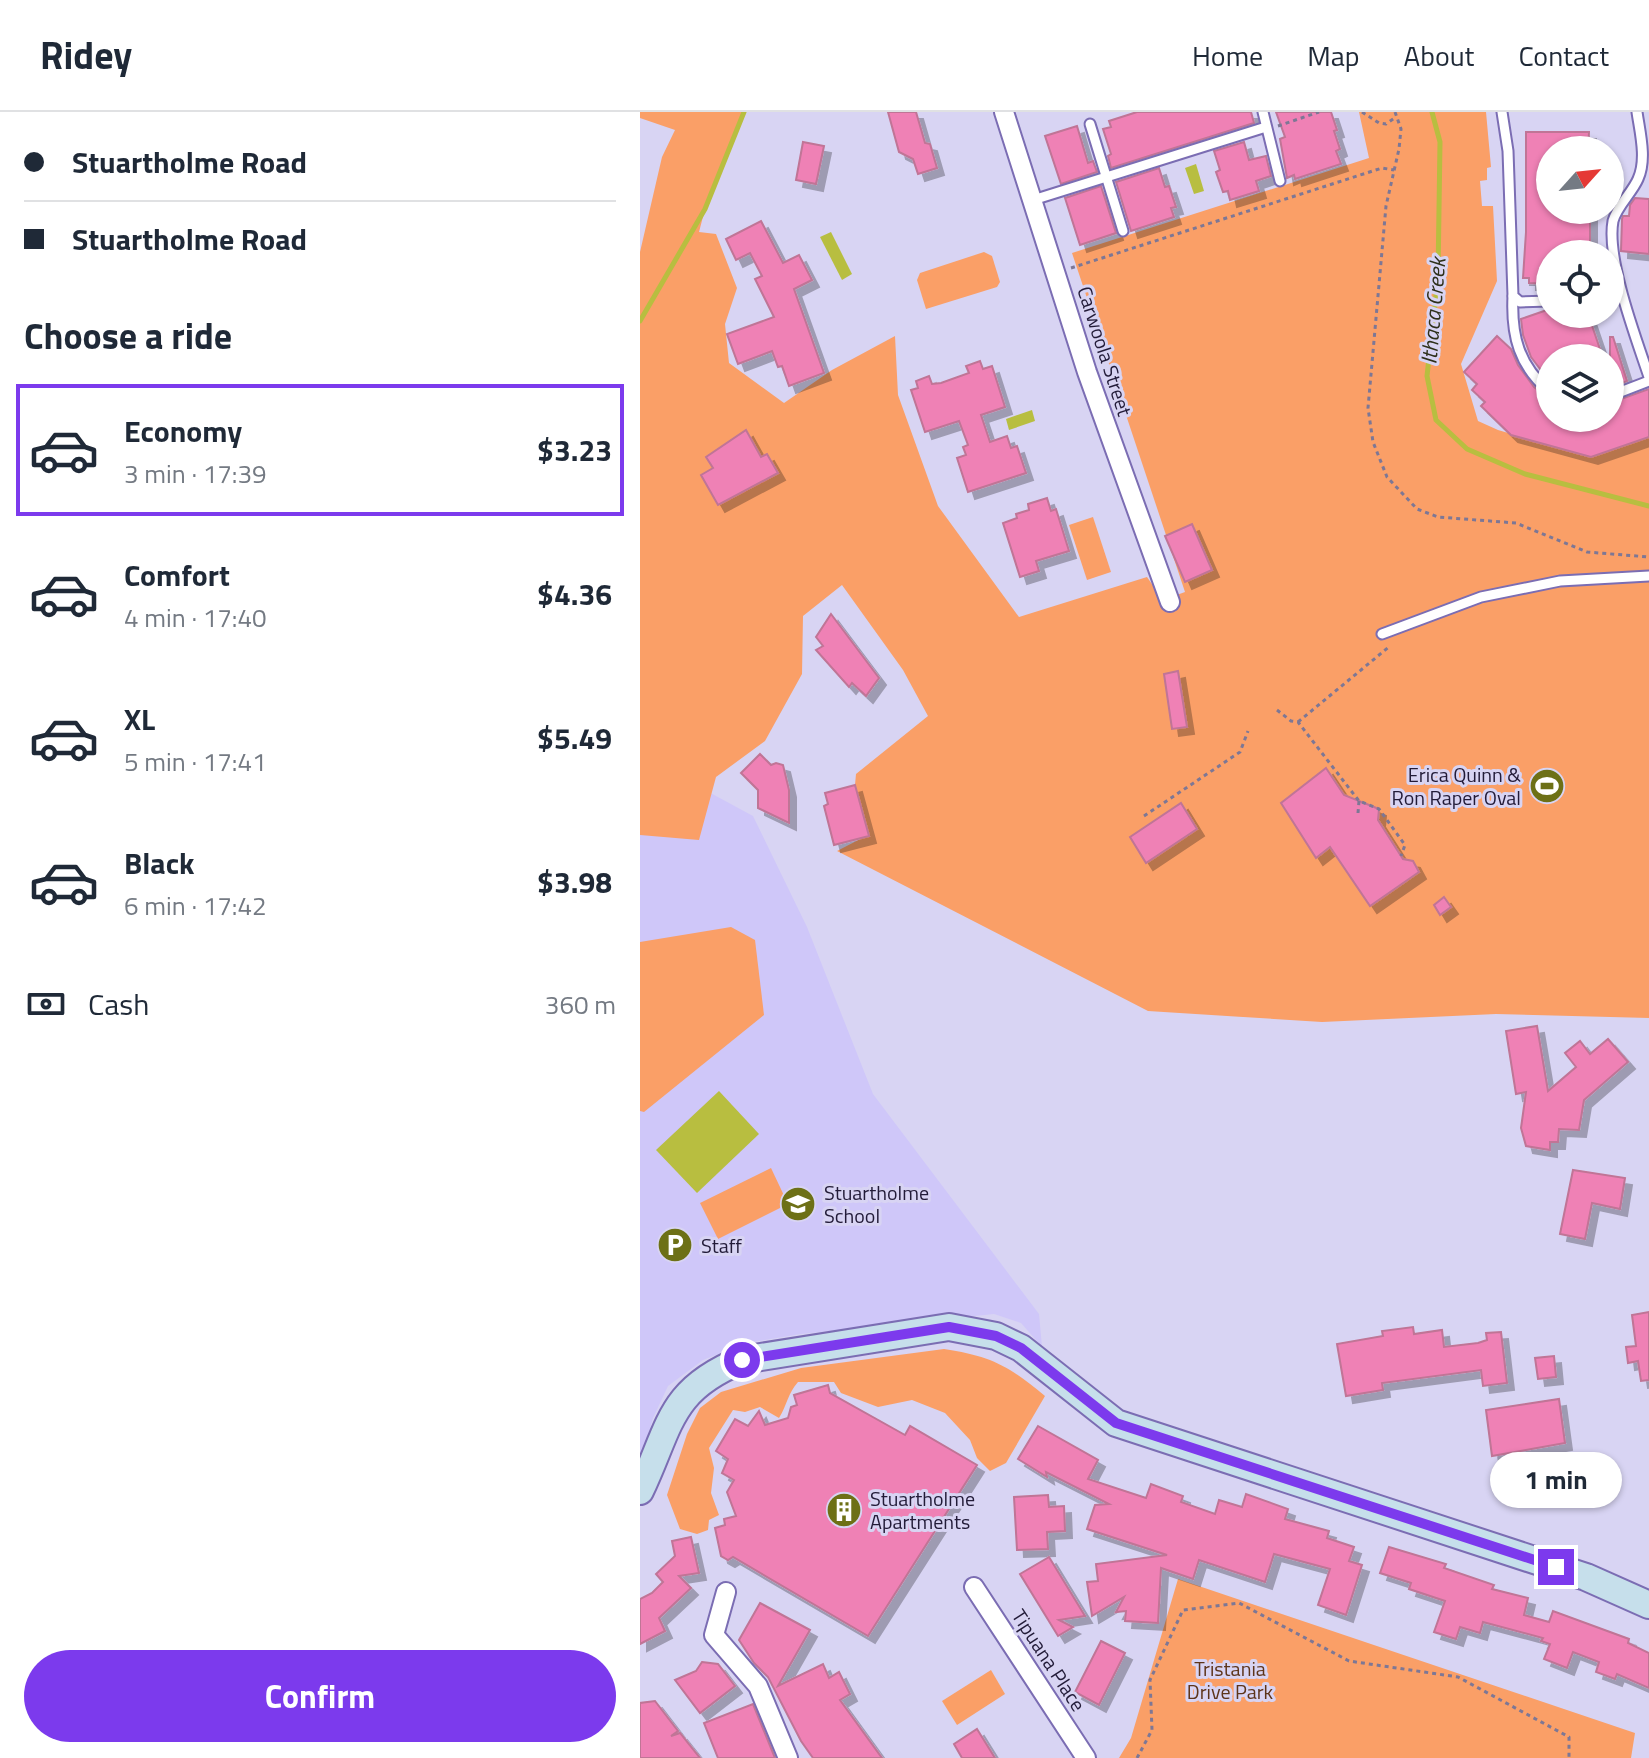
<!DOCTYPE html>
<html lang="en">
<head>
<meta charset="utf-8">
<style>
  :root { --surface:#fff; --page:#f6f6f7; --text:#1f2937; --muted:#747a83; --line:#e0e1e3; --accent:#7c3aed }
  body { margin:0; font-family:"Titillium Web",sans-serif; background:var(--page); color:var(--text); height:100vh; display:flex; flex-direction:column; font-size:30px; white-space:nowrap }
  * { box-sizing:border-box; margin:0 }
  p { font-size:26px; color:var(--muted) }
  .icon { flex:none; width:44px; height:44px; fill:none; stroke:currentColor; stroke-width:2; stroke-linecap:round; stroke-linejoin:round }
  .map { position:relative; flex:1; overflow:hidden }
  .sheet { display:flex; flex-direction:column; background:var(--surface); width:640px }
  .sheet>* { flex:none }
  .guide { display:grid; align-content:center; height:176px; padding:0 24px; background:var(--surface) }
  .needle { width:52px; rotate:63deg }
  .buttons { position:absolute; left:896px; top:24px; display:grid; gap:16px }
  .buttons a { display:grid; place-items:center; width:88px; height:88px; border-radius:50%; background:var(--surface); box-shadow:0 2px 6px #0004; font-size:40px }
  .end { position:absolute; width:36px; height:36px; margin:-18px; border:10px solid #7c3aed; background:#fff; box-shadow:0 0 0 4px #fff }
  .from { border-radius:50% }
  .bubble { position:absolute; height:56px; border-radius:28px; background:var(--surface); box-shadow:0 2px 6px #0004; font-size:26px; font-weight:700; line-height:56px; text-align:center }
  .guide b { display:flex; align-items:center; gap:28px; height:76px; font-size:30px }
  .guide b+b { border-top:2px solid var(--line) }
  .guide i { width:20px; height:20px; background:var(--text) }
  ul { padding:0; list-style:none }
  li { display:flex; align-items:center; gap:24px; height:132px; margin:0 16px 12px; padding:0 8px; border:4px solid transparent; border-radius:0px }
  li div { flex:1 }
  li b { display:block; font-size:30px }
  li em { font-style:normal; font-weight:700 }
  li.current { border-color:var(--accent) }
  li>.icon { width:72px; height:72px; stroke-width:1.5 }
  h2 { padding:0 24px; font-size:36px; line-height:96px }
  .pay { display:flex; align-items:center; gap:20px; height:88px; padding:0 24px; font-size:30px }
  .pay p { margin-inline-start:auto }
  .action { display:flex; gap:16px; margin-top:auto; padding:16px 24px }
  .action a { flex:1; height:92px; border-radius:48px; background:var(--accent); color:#fff; font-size:32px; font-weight:700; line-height:92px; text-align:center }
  header { display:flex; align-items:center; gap:48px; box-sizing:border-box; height:112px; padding:0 40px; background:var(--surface); border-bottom:2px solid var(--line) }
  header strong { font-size:38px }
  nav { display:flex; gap:44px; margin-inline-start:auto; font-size:28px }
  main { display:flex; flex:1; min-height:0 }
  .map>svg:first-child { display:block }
  .built { fill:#cfc7f9 }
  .green { fill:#fa9f67 }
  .water { fill:#b8be40 }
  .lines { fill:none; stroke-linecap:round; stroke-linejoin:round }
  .stream { stroke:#b8be40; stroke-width:5 }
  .building { fill:#ef81b5; stroke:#c07496; stroke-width:2; filter:url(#shadow) }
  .lane-casing { stroke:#7b6db3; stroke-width:13 }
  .street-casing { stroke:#7b6db3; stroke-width:22 }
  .secondary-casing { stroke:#7b6db3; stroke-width:30 }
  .path { stroke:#7d7795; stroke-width:3; stroke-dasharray:4 4; stroke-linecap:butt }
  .lane { stroke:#fff; stroke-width:9 }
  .street { stroke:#fff; stroke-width:18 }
  .secondary { stroke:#c6dfeb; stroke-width:26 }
  .route { stroke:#7c3aed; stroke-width:10 }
  .labels { text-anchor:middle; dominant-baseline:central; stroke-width:6; stroke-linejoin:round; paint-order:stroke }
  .street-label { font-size:20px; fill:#221b38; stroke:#d8d4f3 }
  .poi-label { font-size:20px; fill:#221b38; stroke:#d8d4f3; text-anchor:start }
  .park-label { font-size:20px; fill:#5d341a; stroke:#d8d4f3 }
  .water-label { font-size:22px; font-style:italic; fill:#2e301b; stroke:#d8d4f3 }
</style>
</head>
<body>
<header>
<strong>Ridey</strong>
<nav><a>Home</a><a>Map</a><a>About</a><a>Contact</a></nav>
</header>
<main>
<section class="sheet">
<div class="guide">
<b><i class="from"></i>Stuartholme Road</b>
<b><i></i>Stuartholme Road</b>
</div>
<h2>Choose a ride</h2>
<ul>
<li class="current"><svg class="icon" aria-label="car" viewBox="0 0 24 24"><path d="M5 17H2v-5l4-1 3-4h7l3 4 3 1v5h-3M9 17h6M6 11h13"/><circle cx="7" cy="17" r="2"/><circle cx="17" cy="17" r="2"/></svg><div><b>Economy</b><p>3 min · 17:39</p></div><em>$3.23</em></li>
<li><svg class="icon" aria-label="car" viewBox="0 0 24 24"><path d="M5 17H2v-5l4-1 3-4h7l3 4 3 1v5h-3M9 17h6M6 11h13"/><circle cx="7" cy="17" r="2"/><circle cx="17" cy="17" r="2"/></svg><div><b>Comfort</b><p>4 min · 17:40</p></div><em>$4.36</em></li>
<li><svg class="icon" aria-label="car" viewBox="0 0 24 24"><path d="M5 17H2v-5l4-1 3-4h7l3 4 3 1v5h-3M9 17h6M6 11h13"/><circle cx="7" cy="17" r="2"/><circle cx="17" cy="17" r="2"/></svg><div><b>XL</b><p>5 min · 17:41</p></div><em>$5.49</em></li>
<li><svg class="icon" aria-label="car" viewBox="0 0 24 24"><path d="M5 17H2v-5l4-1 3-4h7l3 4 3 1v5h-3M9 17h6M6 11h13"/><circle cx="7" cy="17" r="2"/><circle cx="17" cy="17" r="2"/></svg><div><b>Black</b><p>6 min · 17:42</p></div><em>$3.98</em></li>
</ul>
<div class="pay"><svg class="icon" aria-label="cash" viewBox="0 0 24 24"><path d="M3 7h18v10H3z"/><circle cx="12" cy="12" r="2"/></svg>Cash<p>360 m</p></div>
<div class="action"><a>Confirm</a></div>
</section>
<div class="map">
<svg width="1009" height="1646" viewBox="0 0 1009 1646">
  <defs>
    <filter id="shadow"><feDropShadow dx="7" dy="7" stdDeviation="0" flood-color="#0004"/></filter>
  </defs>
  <rect width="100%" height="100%" fill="#d8d4f3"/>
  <!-- built -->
  <polygon class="built" points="0,637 52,671 113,704 167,815 233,982 399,1202 402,1235 381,1211 354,1202 161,1222 107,1231 63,1248 28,1274 13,1306 0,1351"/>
  <!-- green -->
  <g class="green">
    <polygon points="0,0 104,0 65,97 59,120 76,122 97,176 85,212 89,251 144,291 192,258 255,224 258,283 298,394 379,505 507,465 523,488 545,480 432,141 729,46 719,0 846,0 851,55 847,56 847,68 840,69 842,94 853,94 857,169 821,252 838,309 858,318 951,345 1009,325 1009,906 856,902 682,910 508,899 197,739 228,723 215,673 216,662 288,604 263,558 202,473 163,504 162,562 125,629 76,665 59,728 0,723 0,140 22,45 35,18 0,6"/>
    <polygon points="344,140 352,144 360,170 357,175 286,197 277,168 280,161"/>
    <polygon points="453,405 471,460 447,468 429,413"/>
    <polygon points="91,815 115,828 124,903 4,1000 0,999 0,830"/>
    <polygon points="131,1056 148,1092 78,1127 60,1091"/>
    <path d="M 304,1237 C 351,1244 369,1254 405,1284 L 366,1351 L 350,1359 L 337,1346 L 330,1328 L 305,1301 L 272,1288 L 238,1295 L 201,1281 L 194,1270 L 158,1270 C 148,1281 147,1293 139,1306 L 120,1295 L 105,1300 L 93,1298 L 69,1336 L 74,1356 L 71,1381 L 79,1403 L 69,1408 L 68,1418 L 57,1422 L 40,1417 L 27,1383 L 47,1322 L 60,1296 L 81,1280 L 161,1256 Z"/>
    <polygon points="538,1467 995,1621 991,1646 479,1646 491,1626"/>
    <polygon points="351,1558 365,1582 317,1613 302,1589"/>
  </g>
  <!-- water -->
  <g class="water">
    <polygon points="556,52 564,79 554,82 545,56"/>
    <polygon points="191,120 212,162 202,168 180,125"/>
    <polygon points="392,298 395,309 369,318 366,307"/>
    <polygon points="79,979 119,1022 57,1081 16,1038"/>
  </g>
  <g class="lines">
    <!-- stream -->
    <g class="stream">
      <polyline points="792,0 800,30 798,165 787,264 796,308 827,337 885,362 1009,394"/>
      <polyline points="0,209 65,97 104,0"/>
    </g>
  </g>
  <!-- building -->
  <g class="building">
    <polygon points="248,0 276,0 285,31 290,32 297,56 278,62 273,47 259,40"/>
    <polygon points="497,0 611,0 614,11 471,56 468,44 471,42 463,17 471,15 469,9"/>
    <polygon points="636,0 691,0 697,18 694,19 700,37 696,39 701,52 655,67 654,63 647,66 640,27 645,25"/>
    <polygon points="437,14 448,51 453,49 457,60 421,72 405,24"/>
    <polygon points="886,20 949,20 948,38 910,38 910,98 950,98 950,142 910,142 910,172 889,171 889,166 883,166 886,120"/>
    <polygon points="163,30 184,34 176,72 156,68"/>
    <polygon points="604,30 609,48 626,44 631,64 616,69 619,79 590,88 588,79 583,80 576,60 580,58 574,39"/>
    <polygon points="519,56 525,75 529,74 536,95 531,96 534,105 491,119 476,70"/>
    <polygon points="461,74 476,121 440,133 425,86"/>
    <polygon points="995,86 1009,87 1009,142 981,139 982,107 983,104 989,104 990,93"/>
    <polygon points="121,109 143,151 159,143 172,168 154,177 184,261 149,274 142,254 138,255 132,239 98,252 87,222 134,205 115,167 122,164 110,141 96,148 86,127"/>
    <polygon points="910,197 910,202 948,202 963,246 910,246 910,270 891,245 883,223 881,207"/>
    <polygon points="857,224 871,237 878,253 894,275 910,287 910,306 970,306 970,291 1009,277 1009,325 951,345 871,323 841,294 845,290 832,278 837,272 824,260"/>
    <polygon points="970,225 973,225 987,269 970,276"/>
    <polygon points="340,249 343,257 352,254 365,295 341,303 350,330 367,324 371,336 377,334 386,361 328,380 317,346 326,343 323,335 328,333 319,309 285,320 271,278 278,276 276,269 289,264 292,272 301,271 329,261 326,254"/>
    <polygon points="106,318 121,345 127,342 138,361 78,393 61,363 73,356 66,345"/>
    <polygon points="407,386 411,399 416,397 429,439 396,449 399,459 380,465 363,411 377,406 376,402 389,398 388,392"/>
    <polygon points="552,412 572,458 545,470 525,424"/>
    <polygon points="191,502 239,566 226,584 212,571 209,575 176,538 183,534 176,525"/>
    <polygon points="538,559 547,615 532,617 524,562"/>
    <polygon points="120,642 131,653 136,651 143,653 149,678 149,711 118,696 118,678 101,661"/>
    <polygon points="686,656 704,683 739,697 738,708 763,747 773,749 779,760 730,794 690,735 676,746 641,691"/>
    <polygon points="215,673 229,724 194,733 184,694 188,692 185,681"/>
    <polygon points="541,691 557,717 506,751 490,725"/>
    <polygon points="804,785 811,795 800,803 794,793"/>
    <polygon points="897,914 908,979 936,955 925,941 940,929 950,942 968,927 988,950 944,988 939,1018 919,1017 918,1030 910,1030 910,1038 886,1034 881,1016 886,980 876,982 866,919"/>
    <polygon points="933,1058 985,1066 980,1097 952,1091 945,1127 920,1122"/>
    <polygon points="1009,1200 1009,1268 1001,1269 998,1249 988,1251 986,1235 996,1234 992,1203"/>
    <polygon points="773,1215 774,1222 802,1218 804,1235 838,1231 847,1228 846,1221 861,1220 867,1271 843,1274 841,1258 742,1271 743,1278 706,1284 697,1232 743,1224 742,1219"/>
    <polygon points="914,1244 916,1265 898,1267 895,1246"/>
    <polygon points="188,1273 190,1281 265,1323 270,1314 337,1353 228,1524 93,1445 88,1448 81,1444 75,1416 85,1413 84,1407 96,1404 87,1380 94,1368 82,1361 88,1347 76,1339 95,1307 108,1314 119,1299 125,1313 148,1306 151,1295 157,1293 154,1283"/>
    <polygon points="919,1287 925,1331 852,1344 846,1298"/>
    <polygon points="398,1314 458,1348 448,1367 506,1386 511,1372 543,1384 541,1390 575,1402 579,1388 602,1395 606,1382 648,1397 645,1407 689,1419 687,1426 714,1435 709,1449 722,1453 706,1503 678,1493 690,1457 634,1442 625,1470 559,1448 553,1467 521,1456 518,1511 485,1509 486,1499 476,1500 484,1485 452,1504 447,1470 458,1469 456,1452 527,1443 447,1417 455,1393 469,1392 406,1360 407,1365 378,1347"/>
    <polygon points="408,1383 409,1395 424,1394 425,1419 407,1420 408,1437 377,1438 374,1385"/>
    <polygon points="51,1425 59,1461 39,1464 51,1476 19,1506 25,1519 0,1532 0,1487 12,1481 23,1470 16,1462 35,1444 32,1429"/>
    <polygon points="749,1435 806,1452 804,1456 854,1473 852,1477 888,1486 884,1503 909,1510 913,1499 989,1527 988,1531 1009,1541 1009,1576 977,1562 975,1567 956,1560 959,1550 933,1540 927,1556 904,1547 910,1532 901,1529 903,1526 843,1510 840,1521 820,1515 816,1527 794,1520 805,1489 769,1477 771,1471 740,1461"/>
    <polygon points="409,1445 445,1504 419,1508 433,1515 418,1524 380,1462"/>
    <polygon points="120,1491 170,1518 138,1574 183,1552 189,1566 199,1560 210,1582 200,1588 242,1646 173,1646 161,1629 128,1565 114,1551 99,1528"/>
    <polygon points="461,1529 485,1541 459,1593 435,1580"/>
    <polygon points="62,1550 78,1552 95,1574 60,1601 35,1568 56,1559"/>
    <polygon points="15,1589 38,1619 31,1624 40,1621 60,1646 0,1646 0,1591"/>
    <polygon points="113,1592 135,1646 78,1646 64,1611"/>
    <polygon points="337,1617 355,1646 322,1646 314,1632"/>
  </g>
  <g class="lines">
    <defs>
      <g id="lane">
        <polyline points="623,0 640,69"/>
        <polyline points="862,0 868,39 873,184 880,190 910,189"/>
        <path d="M 997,0 C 1000,21 1007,47 998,67 C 992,81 977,94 973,109 C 966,147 996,226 1009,265"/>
        <polyline points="450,12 483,119"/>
        <polyline points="393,88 626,15"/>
        <path d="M 873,184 C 871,224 879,254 910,280"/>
        <polyline points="970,284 1009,269"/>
        <polyline points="742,522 841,485 920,469 1009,464"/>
      </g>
      <g id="street">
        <polyline points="364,0 447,260 530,490"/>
        <polyline points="334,1475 446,1646"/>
        <polyline points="86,1480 74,1523 118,1574 148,1646"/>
      </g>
      <path id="secondary" d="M 0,1379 C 31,1314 28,1278 102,1248 L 309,1215 L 356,1224 L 381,1236 L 476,1311 L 946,1465 L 1009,1493"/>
    </defs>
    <!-- lane casing -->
    <use href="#lane" class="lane-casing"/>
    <!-- street casing -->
    <use href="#street" class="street-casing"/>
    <!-- secondary casing -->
    <use href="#secondary" class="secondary-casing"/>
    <!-- path -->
    <g class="path">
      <polyline points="722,0 739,11 746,12 756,5"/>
      <polyline points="755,0 761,17 759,37 746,94 728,296 733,330 747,365 777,397 798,405 876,411 947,440 1009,445"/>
      <polyline points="638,14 679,0"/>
      <polyline points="431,156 742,56 754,58"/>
      <polyline points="637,598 651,609 658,610 719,689 739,697 765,733 761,744"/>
      <polyline points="658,610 750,534"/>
      <polyline points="718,701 719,689"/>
      <polyline points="504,704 600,640 608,619"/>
      <polyline points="497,1646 512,1618 510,1568 543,1498 599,1491 709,1549 818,1565 929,1625 929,1646"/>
    </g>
    <!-- lane -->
    <use href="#lane" class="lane"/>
    <!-- street -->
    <use href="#street" class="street"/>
    <!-- secondary -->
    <use href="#secondary" class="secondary"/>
  </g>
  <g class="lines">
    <!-- route -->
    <polyline class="route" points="102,1248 309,1215 356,1224 381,1236 476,1311 916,1455"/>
  </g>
  <!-- icons -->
  <defs>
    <symbol id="stadium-disc" viewBox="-11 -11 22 22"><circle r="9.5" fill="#6d7016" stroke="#d8d4f3"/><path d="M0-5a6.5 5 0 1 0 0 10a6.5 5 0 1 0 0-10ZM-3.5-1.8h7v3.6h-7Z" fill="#fff"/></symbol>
    <symbol id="school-disc" viewBox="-11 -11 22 22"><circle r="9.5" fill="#6d7016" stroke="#d8d4f3"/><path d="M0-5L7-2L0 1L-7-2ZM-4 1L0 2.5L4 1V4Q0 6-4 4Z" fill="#fff"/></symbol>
    <symbol id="parking-disc" viewBox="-11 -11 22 22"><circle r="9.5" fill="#6d7016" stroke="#d8d4f3"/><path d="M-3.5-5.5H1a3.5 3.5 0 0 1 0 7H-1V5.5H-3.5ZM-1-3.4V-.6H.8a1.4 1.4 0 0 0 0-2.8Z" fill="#fff"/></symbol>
    <symbol id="building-disc" viewBox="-11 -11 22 22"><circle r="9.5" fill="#6d7016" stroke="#d8d4f3"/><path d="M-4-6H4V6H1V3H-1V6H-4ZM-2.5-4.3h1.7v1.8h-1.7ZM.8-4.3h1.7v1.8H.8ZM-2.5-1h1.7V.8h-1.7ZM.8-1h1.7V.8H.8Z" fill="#fff"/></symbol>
  </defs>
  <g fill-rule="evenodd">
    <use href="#stadium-disc" x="887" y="654" width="40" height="40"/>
    <use href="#school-disc" x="138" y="1072" width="40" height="40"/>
    <use href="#parking-disc" x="15" y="1113" width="40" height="40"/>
    <use href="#building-disc" x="184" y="1378" width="40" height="40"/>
  </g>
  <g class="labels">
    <!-- street labels -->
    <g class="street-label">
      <text transform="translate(465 239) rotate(72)">Carwoola Street</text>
      <text transform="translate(409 1548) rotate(57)">Tipuana Place</text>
    </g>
    <!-- poi labels -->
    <g class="poi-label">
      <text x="881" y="662" text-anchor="end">Erica Quinn &amp;<tspan x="881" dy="23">Ron Raper Oval</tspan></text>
      <text x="184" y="1080">Stuartholme<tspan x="184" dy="23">School</tspan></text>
      <text x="61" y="1133">Staff</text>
      <text x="230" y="1386">Stuartholme<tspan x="230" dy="23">Apartments</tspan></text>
    </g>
    <!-- park labels -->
    <g class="park-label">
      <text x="590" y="1556">Tristania<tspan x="590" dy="23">Drive Park</tspan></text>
    </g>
    <!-- water labels -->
    <g class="water-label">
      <text transform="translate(793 199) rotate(-85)">Ithaca Creek</text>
    </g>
  </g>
</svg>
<div class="buttons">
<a><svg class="needle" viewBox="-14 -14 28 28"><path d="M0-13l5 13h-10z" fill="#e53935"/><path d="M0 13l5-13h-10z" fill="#747a83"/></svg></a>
<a><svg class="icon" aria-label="locate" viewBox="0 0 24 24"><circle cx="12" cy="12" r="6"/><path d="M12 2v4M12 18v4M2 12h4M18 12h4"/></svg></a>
<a><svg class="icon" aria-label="layers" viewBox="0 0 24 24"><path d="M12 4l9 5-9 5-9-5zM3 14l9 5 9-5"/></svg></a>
</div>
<i class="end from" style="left:102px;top:1248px"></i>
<i class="end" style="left:916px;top:1455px"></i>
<div class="bubble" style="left:850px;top:1340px;width:132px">1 min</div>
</div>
</main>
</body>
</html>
